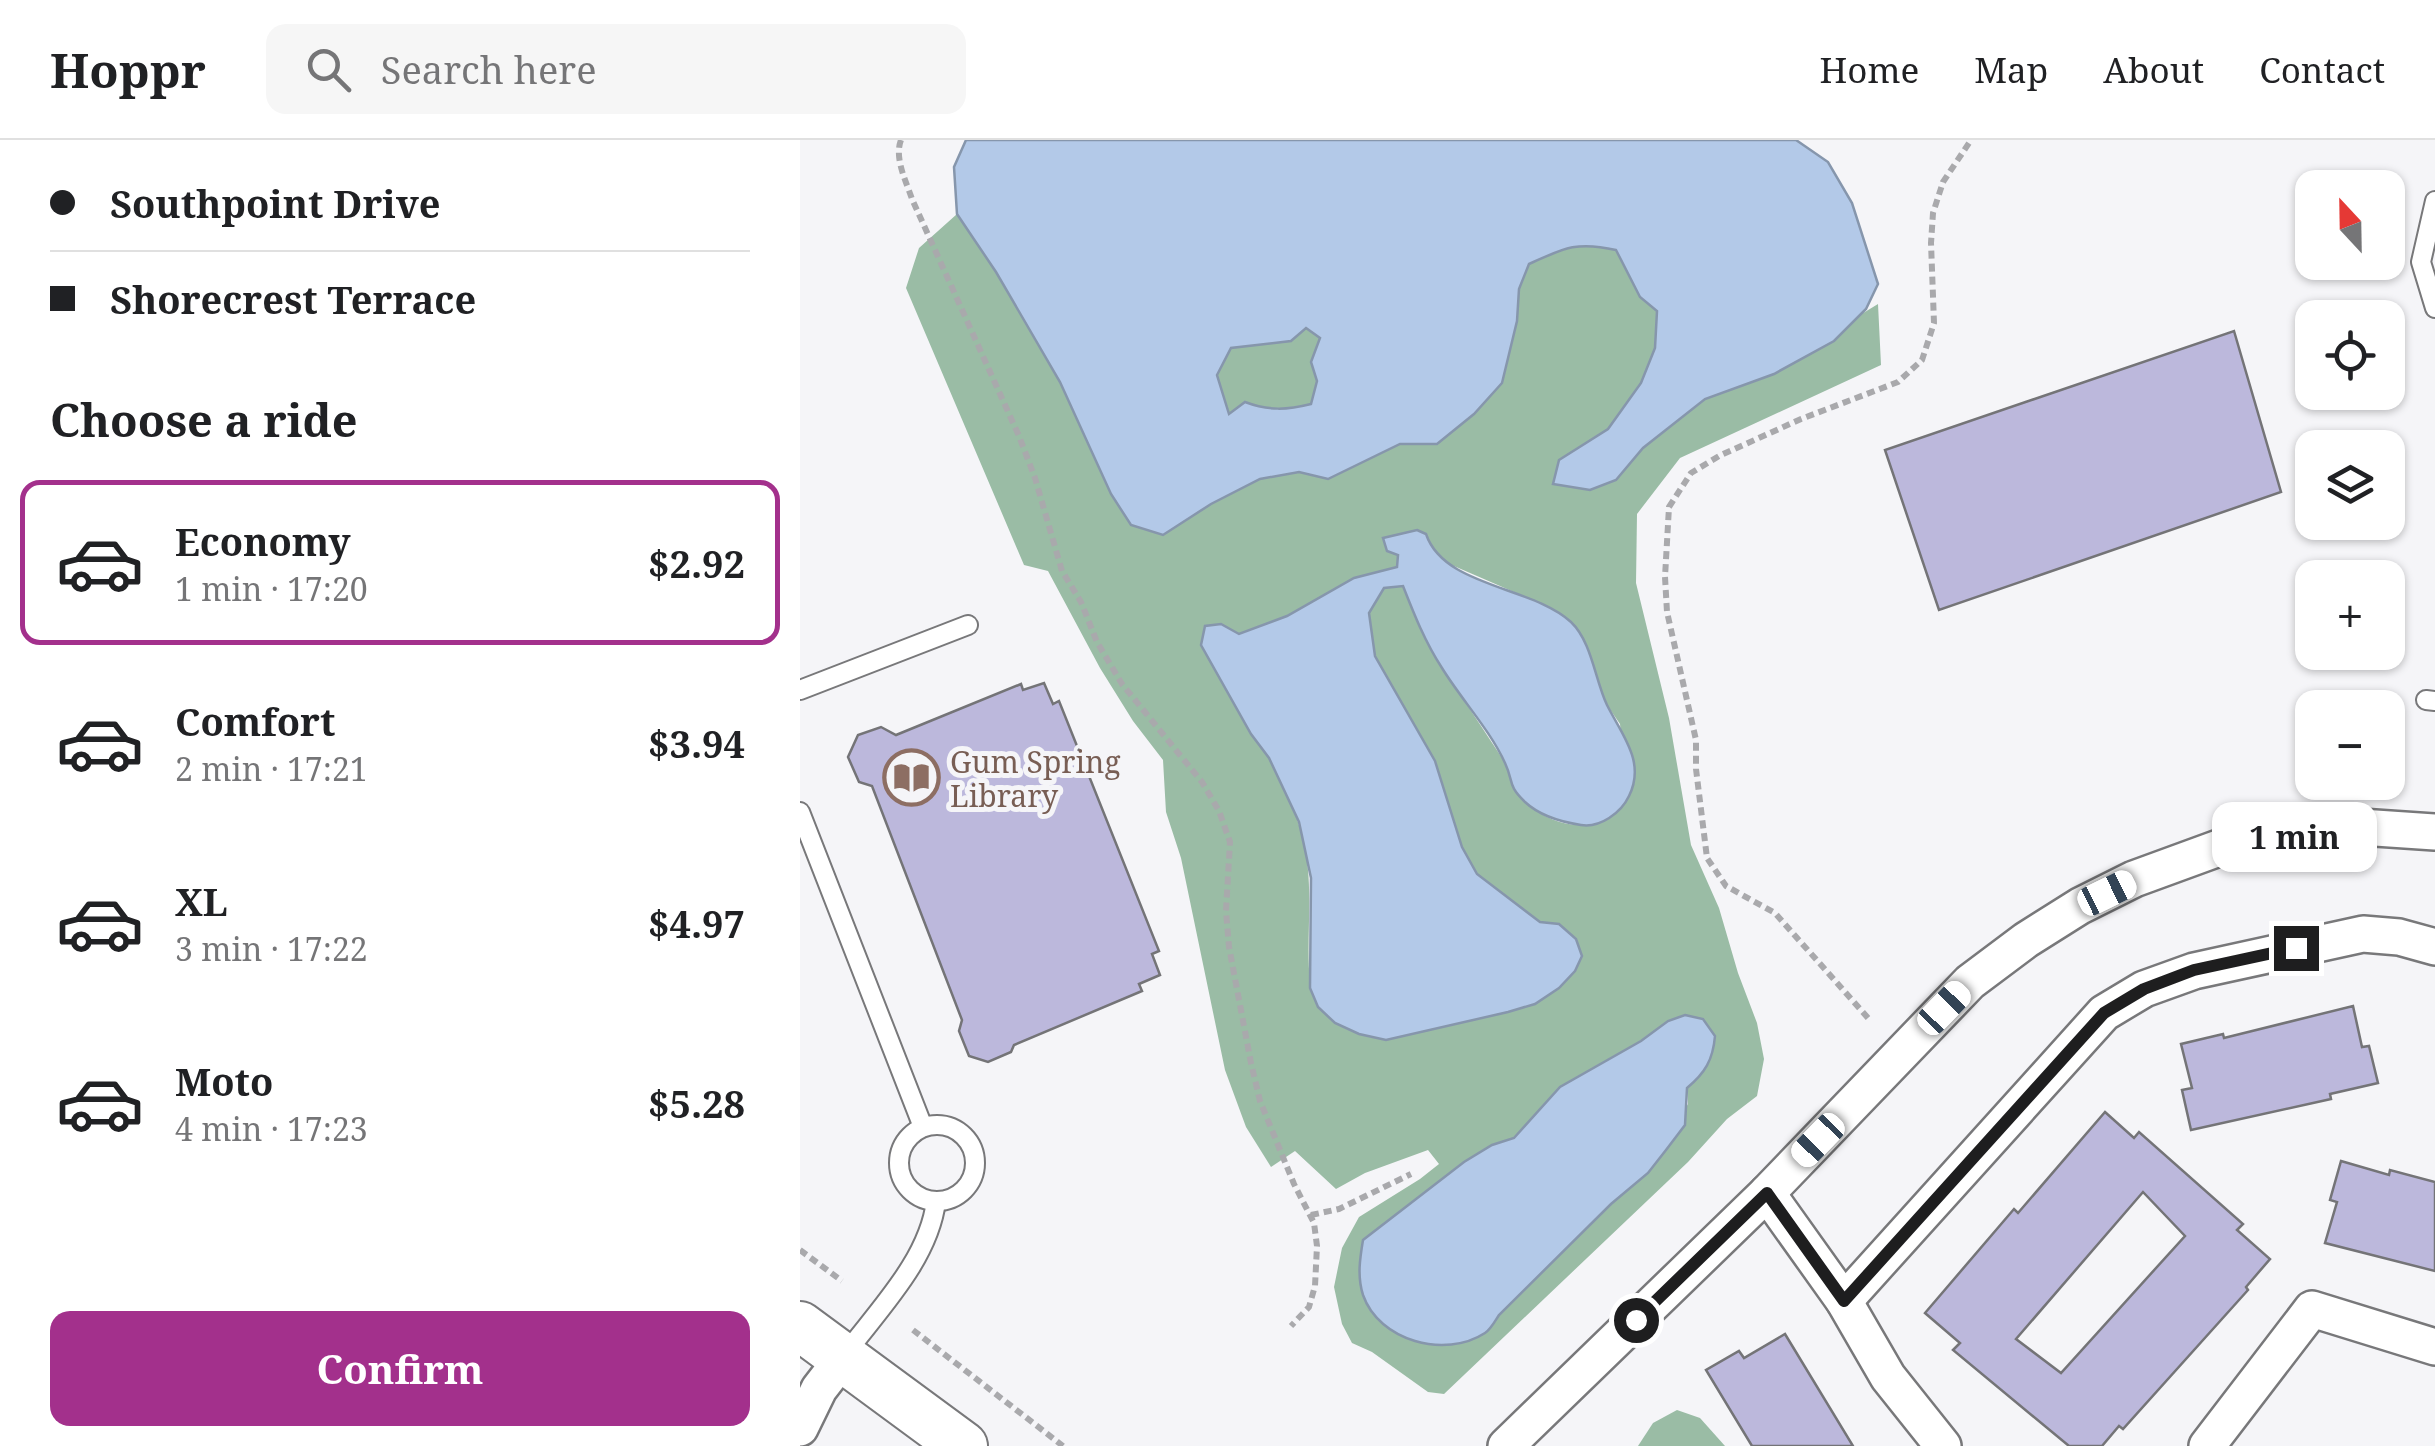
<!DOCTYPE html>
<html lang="en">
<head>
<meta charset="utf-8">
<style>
  :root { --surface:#fff; --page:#f6f6f6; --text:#202124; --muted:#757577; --line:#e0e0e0; --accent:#a3308c }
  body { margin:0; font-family:"Noto Serif",serif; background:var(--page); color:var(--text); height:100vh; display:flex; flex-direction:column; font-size:38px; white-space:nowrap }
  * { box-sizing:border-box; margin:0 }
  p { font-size:32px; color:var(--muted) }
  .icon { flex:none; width:55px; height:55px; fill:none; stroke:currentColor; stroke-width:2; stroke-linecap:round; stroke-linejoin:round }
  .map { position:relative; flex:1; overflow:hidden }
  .panel { display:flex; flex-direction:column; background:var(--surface); width:800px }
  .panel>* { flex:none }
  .hud { display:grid; align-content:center; height:220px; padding:0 50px; background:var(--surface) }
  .needle { width:65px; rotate:338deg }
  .controls { position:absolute; left:1495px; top:30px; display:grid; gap:20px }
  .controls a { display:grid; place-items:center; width:110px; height:110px; border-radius:20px; background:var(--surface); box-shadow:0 2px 8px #0004; font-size:50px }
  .end { position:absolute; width:45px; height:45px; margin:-22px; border:12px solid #1e1e1f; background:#fff; box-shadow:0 0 0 5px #fff }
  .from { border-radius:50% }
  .bubble { position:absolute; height:70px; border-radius:20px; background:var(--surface); box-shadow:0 2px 8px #0004; font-size:32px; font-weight:700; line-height:70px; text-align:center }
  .car { position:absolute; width:30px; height:60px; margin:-30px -15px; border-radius:12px; box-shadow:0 0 8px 2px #0007; background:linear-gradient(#fff 24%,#345 0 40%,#fff 0 76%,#345 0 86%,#fff 0) }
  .hud b { display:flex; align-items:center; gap:35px; height:95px; font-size:38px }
  .hud b+b { border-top:2px solid var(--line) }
  .hud i { width:25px; height:25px; background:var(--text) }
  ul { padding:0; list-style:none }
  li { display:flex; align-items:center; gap:30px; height:165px; margin:0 20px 15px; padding:0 30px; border:5px solid transparent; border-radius:20px }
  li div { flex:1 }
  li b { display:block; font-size:38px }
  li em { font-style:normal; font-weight:700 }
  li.active { border-color:var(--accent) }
  li>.icon { width:90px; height:90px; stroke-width:1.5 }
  h2 { padding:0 50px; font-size:45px; line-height:120px }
  .cta { display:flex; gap:20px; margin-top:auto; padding:20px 50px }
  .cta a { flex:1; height:115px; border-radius:20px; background:var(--accent); color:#fff; font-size:40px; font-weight:700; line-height:115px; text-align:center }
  header { display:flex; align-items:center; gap:60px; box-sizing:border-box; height:140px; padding:0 50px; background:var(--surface); border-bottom:2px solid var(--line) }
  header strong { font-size:48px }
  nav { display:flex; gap:55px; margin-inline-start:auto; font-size:35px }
  .search { width:700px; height:90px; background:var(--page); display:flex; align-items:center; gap:25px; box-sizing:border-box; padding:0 35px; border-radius:20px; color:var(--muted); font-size:38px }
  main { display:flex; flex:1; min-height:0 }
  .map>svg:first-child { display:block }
  .forest { fill:#9abca5; fill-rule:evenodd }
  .water { fill:#b3c9e8; stroke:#8696ac; stroke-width:2.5; fill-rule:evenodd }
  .building { fill:#bcb8dc; stroke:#747477; stroke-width:2.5; fill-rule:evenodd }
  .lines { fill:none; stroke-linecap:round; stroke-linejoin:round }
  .lane-casing { stroke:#78787a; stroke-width:22 }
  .street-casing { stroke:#78787a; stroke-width:40 }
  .secondary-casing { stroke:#78787a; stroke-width:52 }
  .path { stroke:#a9a9ac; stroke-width:6; stroke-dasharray:8 5; stroke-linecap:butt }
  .lane { stroke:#fff; stroke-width:18 }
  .street { stroke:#fff; stroke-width:35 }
  .secondary { stroke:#fff; stroke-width:48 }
  .route { stroke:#1e1e1f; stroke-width:12 }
  .labels { text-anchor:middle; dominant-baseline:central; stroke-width:10; stroke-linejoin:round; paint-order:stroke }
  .education-label { font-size:30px; fill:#785e54; stroke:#f5f5f8; text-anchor:start }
</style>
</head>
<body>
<header>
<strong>Hoppr</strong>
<div class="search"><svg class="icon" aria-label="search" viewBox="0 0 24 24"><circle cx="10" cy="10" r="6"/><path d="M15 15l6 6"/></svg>Search here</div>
<nav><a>Home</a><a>Map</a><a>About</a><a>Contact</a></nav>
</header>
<main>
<section class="panel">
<div class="hud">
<b><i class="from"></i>Southpoint Drive</b>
<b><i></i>Shorecrest Terrace</b>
</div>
<h2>Choose a ride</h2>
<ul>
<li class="active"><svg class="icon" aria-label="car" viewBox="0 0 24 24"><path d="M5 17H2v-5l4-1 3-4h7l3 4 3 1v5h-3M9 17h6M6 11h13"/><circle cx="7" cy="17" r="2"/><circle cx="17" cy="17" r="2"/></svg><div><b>Economy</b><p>1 min · 17:20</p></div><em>$2.92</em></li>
<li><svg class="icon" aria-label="car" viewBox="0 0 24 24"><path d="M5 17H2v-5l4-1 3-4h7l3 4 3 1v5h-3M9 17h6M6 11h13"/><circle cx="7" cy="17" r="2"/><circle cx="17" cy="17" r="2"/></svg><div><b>Comfort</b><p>2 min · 17:21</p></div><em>$3.94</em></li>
<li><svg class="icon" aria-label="car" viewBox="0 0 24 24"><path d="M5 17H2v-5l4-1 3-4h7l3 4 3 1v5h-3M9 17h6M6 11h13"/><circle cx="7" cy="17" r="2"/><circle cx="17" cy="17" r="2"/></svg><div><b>XL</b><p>3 min · 17:22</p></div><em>$4.97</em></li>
<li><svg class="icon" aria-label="car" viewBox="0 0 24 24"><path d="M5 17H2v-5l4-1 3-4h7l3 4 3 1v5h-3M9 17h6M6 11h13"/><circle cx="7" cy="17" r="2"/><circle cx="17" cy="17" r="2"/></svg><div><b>Moto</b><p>4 min · 17:23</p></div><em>$5.28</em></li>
</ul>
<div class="cta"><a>Confirm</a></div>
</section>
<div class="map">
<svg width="1635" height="1306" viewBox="0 0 1635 1306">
  <rect width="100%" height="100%" fill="#f5f5f8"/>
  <!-- forest -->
  <g class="forest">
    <path d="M 157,74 L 196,132 L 260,242 L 311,354 L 331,385 L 363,395 L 411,364 L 460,339 L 499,332 L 529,339 L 600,304 L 637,304 L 674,274 L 702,243 L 717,181 L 719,149 L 729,124 C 765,108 777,101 816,110 L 840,157 L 857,171 L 855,208 L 841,243 L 808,289 L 759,320 L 754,344 L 790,350 L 816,340 L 843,308 L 905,259 L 974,234 L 1034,201 L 1055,178 L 1078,164 L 1081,225 L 880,318 L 837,374 L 836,443 L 869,578 L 891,705 L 919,768 L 938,833 L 957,883 L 964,919 L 957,956 L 927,979 L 888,1022 L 644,1254 L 628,1252 L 572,1212 L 552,1203 L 542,1184 L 534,1147 L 542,1108 L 559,1077 L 620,1039 L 639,1024 L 628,1010 L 565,1033 L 536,1049 L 495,1011 L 471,1027 L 446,987 L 425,930 L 381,718 L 366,672 L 363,620 L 333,581 L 300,528 L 248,431 L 224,425 L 106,148 L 119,108 ZM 626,394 L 631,410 L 647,423 L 751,468 L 785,505 L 807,565 L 820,584 L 828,659 C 799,693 762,692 727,664 C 708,648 713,636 702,618 C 665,561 628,509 603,445 L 584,447 L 569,473 L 575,516 L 635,621 L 662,707 L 677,734 L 706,758 L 740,782 L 759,784 L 708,872 C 679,879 648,883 619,890 C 607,893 594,900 582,899 C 551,896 513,877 510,843 C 505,792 516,743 501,692 C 482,623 433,568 401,505 L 421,484 L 439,494 L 487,476 L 554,438 L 598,427 L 599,415 ZM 868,881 L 915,896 C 913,920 905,933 887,948 L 888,964 L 848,1033 L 811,1064 L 699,1175 L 687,1192 L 564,1100 L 664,1022 L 692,1005 L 713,998 L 734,979 Z"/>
    <path d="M 506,187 L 521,198 L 511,221 L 517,241 L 512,264 C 487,270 469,271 445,263 L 430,275 L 417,235 L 431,208 L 461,205 Z"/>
    <polygon points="877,1270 900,1278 925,1306 838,1306 853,1283"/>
  </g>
  <!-- water -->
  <g class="water">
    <path d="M 166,0 L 996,0 L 1028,22 L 1052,63 L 1078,144 L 1066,169 L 1034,201 L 974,234 L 905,259 L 843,308 L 816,340 L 790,350 L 753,344 L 759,320 L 808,289 L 841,243 L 855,208 L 857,171 L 840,157 L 816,110 C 777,101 764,108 729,124 L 719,149 L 717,181 L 702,243 L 674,274 L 637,304 L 600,304 L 528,339 L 499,332 L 460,339 L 411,364 L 363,395 L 331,385 L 311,354 L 260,242 L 196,132 L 157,74 L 154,27 ZM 506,188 L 520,198 L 511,222 L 517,241 L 511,264 C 487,270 469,271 445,262 L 429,274 L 417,235 L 431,208 L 491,201 Z"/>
    <path d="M 617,390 L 626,394 C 644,447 732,446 771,482 C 792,502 795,540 807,565 C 822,595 846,622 829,656 C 821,673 800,688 781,685 C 761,682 740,676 725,662 C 707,645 714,642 705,623 C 690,590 661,559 642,528 C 625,502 614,474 603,446 L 584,448 L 569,473 L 575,516 L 635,621 L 662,707 L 677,734 L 740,782 L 759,784 L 776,799 L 782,816 L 775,831 L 759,848 L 735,864 L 708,872 L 586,900 L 559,894 L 535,883 L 518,867 L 510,848 L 511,738 L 499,682 L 469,618 L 451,594 L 401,505 L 405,486 L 421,484 L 439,494 L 487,476 L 554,438 L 597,427 L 598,415 L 587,411 L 583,398 Z"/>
    <path d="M 885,875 L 903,879 L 915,896 C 913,920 905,933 887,948 L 885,985 L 866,1010 L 848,1033 L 811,1064 L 699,1175 C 695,1181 691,1189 685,1193 C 645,1219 579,1201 563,1155 C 557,1136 560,1118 563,1100 L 664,1022 L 692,1005 L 714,998 L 760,947 L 841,901 L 868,881 Z"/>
  </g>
  <!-- building -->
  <g class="building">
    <polygon points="1434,191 1481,352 1139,470 1085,310"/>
    <polygon points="244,543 253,564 259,561 359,811 352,814 360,835 339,844 342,851 214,905 211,912 188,922 169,916 159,891 162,880 72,646 59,642 48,617 58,595 81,587 96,595 221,544 223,550"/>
    <polygon points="1553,866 1562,907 1569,906 1578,943 1530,954 1531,959 1391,990 1382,950 1392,948 1381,904 1423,894 1424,898"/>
    <path d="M 1305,972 L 1334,998 L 1339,992 L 1443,1084 L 1437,1090 L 1470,1119 L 1446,1147 L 1448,1150 L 1323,1289 L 1319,1286 L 1302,1306 L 1269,1306 L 1153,1210 L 1160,1203 L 1125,1173 L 1214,1069 L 1218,1073 ZM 1343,1052 L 1385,1096 L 1261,1233 L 1216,1199 Z"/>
    <polygon points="1541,1021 1589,1035 1590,1030 1635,1042 1635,1131 1525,1103 1537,1062 1530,1060"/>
    <polygon points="985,1194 1053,1306 952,1306 906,1230 939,1211 944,1218"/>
  </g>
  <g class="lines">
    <defs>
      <g id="lane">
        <polyline points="1635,61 1621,122 1635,168"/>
        <polyline points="0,550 168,485"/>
        <polyline points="1626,560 1635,561"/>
        <polyline points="0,672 123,987"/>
        <circle cx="137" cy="1023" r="38"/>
        <path d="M 43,1217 C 77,1171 129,1120 136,1061"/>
      </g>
      <g id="street">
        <polyline points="967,1053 1044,1161 1088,1237 1143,1306"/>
        <polyline points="1044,1161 1304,873 1344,849 1394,831 1563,794 1599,797 1635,807"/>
        <polyline points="0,1288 19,1249 43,1218"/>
        <polyline points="706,1306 967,1053 1170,842 1226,800 1280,766 1334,739 1427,705 1531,685 1635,692"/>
        <polyline points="1407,1306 1512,1169 1635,1207"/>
      </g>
      <polyline id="secondary" points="0,1186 163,1306"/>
    </defs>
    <!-- lane casing -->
    <use href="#lane" class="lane-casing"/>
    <!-- street casing -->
    <use href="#street" class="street-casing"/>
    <!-- secondary casing -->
    <use href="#secondary" class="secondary-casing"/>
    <!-- path -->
    <g class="path">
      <path d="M 101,0 C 94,18 106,41 112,59 L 219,296 L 235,338 L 262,431 L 281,462 L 297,502 L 322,544 L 402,642 L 419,671 L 430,702 L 426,771 L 429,807 L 451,923 L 460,961 L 494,1044 L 514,1083 L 517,1106 L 515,1146 L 509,1167 L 491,1186"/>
      <polyline points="1068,878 975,773 926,746 907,718 896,629 896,600 867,472 865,437 869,367 891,333 919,316 1001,279 1098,242 1122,220 1134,183 1131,103 1133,73 1143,42 1171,0"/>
      <polyline points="511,1075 539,1069 611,1034"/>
      <polyline points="0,1110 42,1141"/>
      <polyline points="113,1190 263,1306"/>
    </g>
    <!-- lane -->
    <use href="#lane" class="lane"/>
    <!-- street -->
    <use href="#street" class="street"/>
    <!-- secondary -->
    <use href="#secondary" class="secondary"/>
  </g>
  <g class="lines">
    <!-- route -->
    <polyline class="route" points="836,1180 967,1053 1044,1161 1304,873 1344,849 1394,830 1496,808"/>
  </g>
  <!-- icons -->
  <defs>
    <symbol id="library-ring" viewBox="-11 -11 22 22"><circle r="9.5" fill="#f5f5f8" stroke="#8d6e63" stroke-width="1.5"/><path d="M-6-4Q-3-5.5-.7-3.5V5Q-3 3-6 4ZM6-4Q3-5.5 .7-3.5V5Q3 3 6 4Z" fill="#8d6e63"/></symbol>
  </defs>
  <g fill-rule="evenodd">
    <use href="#library-ring" x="80" y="606" width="63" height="63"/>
  </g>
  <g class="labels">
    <!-- education labels -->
    <g class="education-label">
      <text x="150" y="621">Gum Spring<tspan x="150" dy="34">Library</tspan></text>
    </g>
  </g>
</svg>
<div class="controls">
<a><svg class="needle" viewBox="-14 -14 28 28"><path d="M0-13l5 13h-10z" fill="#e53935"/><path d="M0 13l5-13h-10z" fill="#757577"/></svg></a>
<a><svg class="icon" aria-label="locate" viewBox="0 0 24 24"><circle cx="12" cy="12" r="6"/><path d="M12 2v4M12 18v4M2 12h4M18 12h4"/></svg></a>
<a><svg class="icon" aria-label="layers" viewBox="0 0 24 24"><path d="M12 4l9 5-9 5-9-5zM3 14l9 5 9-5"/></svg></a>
<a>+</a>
<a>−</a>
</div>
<i class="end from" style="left:836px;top:1180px"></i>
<i class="end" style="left:1496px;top:808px"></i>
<div class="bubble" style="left:1412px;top:662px;width:165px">1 min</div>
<i class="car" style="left:1307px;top:753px;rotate:64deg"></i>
<i class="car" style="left:1144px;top:868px;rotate:44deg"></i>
<i class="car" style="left:1018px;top:1000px;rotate:224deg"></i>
</div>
</main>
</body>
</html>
